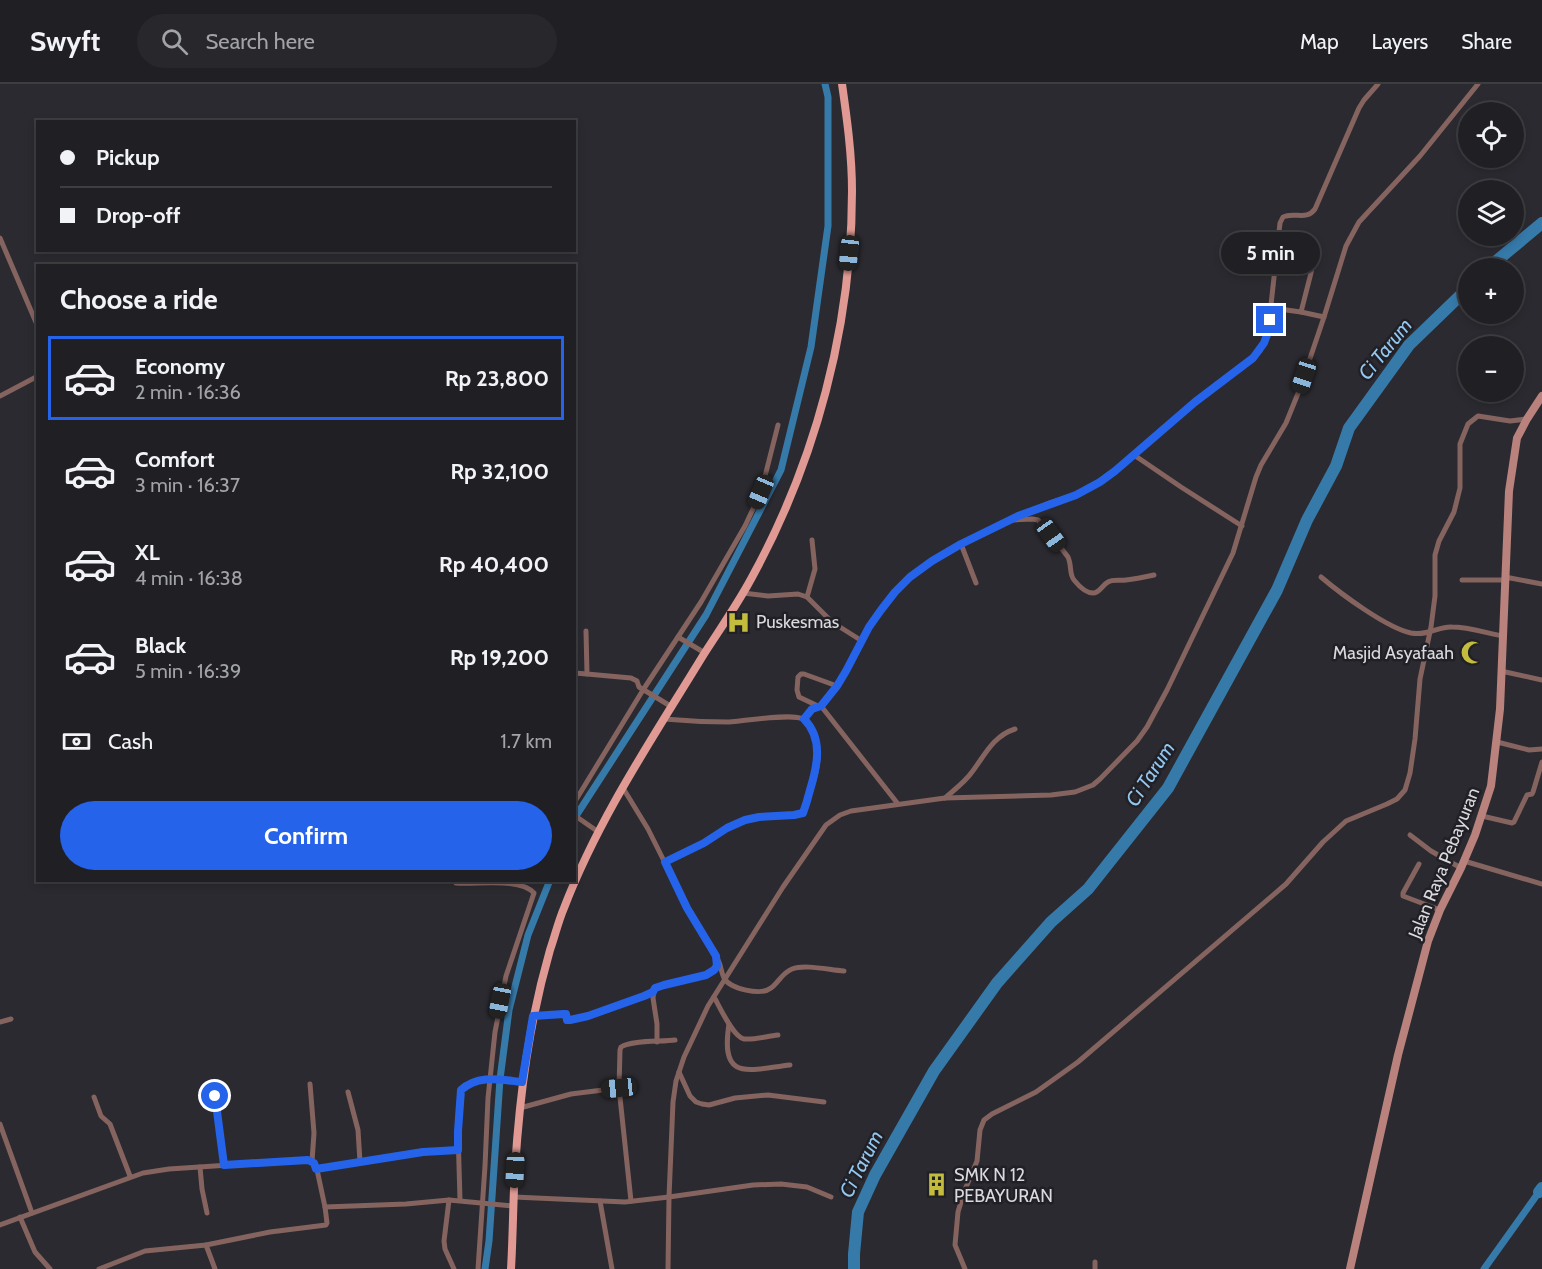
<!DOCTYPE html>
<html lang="en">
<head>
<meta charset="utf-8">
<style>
  :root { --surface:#202024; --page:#28282c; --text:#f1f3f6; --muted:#a2a3a6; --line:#3d3e41; --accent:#2563eb }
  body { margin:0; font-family:Cabin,sans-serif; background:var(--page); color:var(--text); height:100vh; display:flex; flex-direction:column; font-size:22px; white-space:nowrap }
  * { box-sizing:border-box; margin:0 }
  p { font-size:20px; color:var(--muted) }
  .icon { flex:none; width:33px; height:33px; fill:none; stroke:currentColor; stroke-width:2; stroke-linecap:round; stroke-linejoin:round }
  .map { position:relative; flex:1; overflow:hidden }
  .side { position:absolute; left:36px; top:180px; width:540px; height:618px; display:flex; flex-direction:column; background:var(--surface); border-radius:0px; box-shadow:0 3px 9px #0003,0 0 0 2px var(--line) }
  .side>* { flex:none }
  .guide { position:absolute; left:36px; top:36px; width:540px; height:132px; border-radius:0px; box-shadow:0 3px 9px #0003,0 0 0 2px var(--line); display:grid; align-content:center; height:132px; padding:0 24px; background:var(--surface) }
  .controls { position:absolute; left:1458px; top:18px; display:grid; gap:12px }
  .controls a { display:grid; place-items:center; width:66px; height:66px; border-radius:50%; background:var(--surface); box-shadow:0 3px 9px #0003,0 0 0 2px var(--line); font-size:30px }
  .end { position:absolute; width:27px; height:27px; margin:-14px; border:8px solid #2563eb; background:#fff; box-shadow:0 0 0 3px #fff }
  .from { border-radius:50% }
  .bubble { position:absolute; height:42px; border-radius:21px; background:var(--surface); box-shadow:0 3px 9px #0003,0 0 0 2px var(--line); font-size:20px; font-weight:800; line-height:42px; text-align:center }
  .car { position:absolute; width:18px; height:36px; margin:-18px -9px; border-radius:8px; box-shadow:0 0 4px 2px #0007; background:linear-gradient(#222 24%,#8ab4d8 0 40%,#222 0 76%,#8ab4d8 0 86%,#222 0) }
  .guide b { display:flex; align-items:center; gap:21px; height:57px; font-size:22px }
  .guide b+b { border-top:2px solid var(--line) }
  .guide i { width:15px; height:15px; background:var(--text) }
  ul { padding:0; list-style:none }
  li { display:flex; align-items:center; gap:18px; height:84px; margin:0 12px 9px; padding:0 12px; border:3px solid transparent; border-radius:0px }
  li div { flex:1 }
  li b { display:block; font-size:22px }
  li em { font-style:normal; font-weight:800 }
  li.on { border-color:var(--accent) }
  li>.icon { width:54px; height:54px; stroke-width:1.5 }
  h2 { padding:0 24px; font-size:27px; line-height:72px }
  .pay { display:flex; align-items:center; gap:15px; height:66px; padding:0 24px; font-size:22px }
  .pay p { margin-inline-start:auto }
  .cta { display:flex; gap:12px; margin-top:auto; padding:12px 24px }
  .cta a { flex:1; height:69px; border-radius:36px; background:var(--accent); color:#fff; font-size:24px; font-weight:800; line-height:69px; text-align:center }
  header { display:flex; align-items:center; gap:36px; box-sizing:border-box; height:84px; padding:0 30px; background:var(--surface); border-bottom:2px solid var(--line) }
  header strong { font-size:28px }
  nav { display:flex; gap:33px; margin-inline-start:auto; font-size:21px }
  .search { width:420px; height:54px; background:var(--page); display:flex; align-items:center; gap:15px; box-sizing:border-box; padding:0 21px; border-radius:33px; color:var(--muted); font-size:22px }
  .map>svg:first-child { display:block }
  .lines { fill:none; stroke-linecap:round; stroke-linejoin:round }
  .canal { stroke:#367aaa; stroke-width:7 }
  .river { stroke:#367aaa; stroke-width:12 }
  .street { stroke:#85635f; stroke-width:5 }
  .secondary { stroke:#b9827c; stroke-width:8 }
  .primary { stroke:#e09993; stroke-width:8 }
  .route { stroke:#2563eb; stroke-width:8 }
  .labels { text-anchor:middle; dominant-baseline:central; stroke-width:5; stroke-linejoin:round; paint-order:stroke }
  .poi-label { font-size:18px; fill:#dadade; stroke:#202026; text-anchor:start }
  .street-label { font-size:18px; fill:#dadade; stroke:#202026 }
  .water-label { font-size:20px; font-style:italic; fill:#94c8f0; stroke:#202026 }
</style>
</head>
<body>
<header>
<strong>Swyft</strong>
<div class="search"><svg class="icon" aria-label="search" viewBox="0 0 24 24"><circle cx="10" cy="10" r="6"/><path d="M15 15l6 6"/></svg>Search here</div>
<nav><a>Map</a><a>Layers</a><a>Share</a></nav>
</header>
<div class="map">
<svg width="1542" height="1185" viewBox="0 0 1542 1185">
  <rect width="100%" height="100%" fill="#2a2a30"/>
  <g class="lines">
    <!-- canal -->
    <g class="canal">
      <polyline points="574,735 706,531 781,386 811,263 828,142 828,13 825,0"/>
      <polyline points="485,1185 489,1157 500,995 509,926 528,851 550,796"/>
      <polyline points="1484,1185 1539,1108"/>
    </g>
    <!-- river -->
    <g class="river">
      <polyline points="1488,184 1542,139"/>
      <polyline points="1539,1108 1542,1104"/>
      <polyline points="854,1185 854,1170 858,1128 875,1091 934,987 997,899 1051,838 1088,805 1168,704 1277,506 1307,436 1336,382 1349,344 1409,261 1468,204"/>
    </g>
    <!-- street -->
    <g class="street">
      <polyline points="0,154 38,243"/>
      <polyline points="1272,224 1301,228 1311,189 1314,168"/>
      <polyline points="1301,228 1324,233"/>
      <polyline points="0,312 38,292"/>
      <polyline points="1134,371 1181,403 1242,442"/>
      <path d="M 1013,436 L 1032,435 L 1038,436 L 1051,451 L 1068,473 C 1072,482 1069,490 1074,496 C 1078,501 1086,509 1093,509 C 1100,509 1102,501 1108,498 C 1113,495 1120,497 1126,496 C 1136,495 1145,493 1154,491"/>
      <polyline points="961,460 976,499"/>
      <path d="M 1321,493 C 1341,510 1387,544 1411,549 C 1429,552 1439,542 1452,543 C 1469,543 1486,549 1503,552"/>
      <polyline points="1505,493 1542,500"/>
      <polyline points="1462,496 1505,496"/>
      <polyline points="743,509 768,512 798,510 807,513 832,538 862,557"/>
      <polyline points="807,513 815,485 812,456"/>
      <polyline points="586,547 587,590 631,594 637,597 639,603 672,623"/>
      <polyline points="678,553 705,569"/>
      <polyline points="1501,587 1542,596"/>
      <polyline points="574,589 587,590"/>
      <polyline points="818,622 799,613 797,606 798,593 801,590 804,590 837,602"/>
      <path d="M 664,635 C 686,637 707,638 729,638 C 744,637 792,629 803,635 C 812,640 818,664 818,673 C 818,689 810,707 806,723 L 802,730 L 759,733 L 737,739 L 719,749 L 696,763 L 665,778"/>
      <polyline points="804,635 812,625 818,622"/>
      <polyline points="1497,658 1529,666 1542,665"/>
      <polyline points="623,704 648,745 687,823 714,867 717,876 717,882 714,887 706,891 664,901 654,906 653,914 657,940 657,958"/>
      <path d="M 945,714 C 954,706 965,698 972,688 C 985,671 993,652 1015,645"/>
      <polyline points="574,719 643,606 701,518 745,442 761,408 778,341"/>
      <path d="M 898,720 L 821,622 L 841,596 L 869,543 L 881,527 L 895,508 L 911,493 L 932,477 L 961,460 L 1018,432 L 1047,420 L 1075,411 L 1100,398 L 1115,387 L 1170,339 L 1218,299 L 1253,274 L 1260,267 L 1268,248 L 1280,139 L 1283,133 L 1286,132 C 1297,129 1307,136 1315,125 L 1359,24 L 1364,16 L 1378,0"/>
      <polyline points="574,731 597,747"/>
      <polyline points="1482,732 1512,739 1514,738 1527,711 1532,710 1533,708 1542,678"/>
      <polyline points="1410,751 1431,767 1461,784"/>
      <polyline points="1464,777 1542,800"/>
      <polyline points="1419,780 1403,809 1403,812 1440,826"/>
      <path d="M 456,799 C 477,801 519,793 534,809 L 506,892 L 495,948 L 488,1014 L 485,1082 L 478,1185"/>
      <path d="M 718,876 C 721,881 721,888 724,894 C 730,905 761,912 771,904 C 779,898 782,889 792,885 C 805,880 829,886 844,887"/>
      <path d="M 714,913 C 720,923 733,953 744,955 C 755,956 767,952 778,951"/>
      <polyline points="533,932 565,930 567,935 570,936 588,932 653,908"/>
      <polyline points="0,938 11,935"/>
      <path d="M 729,940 C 720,998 747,986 790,981"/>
      <polyline points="679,988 690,1012 696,1018 702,1020 709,1021 735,1014 768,1011 824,1018"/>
      <polyline points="310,1000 314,1049 312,1077"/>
      <polyline points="348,1008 358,1046 360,1078"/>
      <polyline points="215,1012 224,1081"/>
      <polyline points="94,1013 101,1032 110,1040 130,1092"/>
      <polyline points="520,1024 571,1010 619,1004"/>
      <polyline points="0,1040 32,1129"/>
      <polyline points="200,1083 202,1105 207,1129"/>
      <polyline points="317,1085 423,1068 458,1066"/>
      <polyline points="514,1113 625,1118 669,1113 753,1101 781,1100 807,1103 831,1113"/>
      <polyline points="449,1116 444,1157 445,1165 454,1185"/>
      <path d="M 460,1116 L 458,1047 L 461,1006 C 479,990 501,996 522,998"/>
      <polyline points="600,1117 612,1185"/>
      <path d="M 631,1117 L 619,1004 L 620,966 L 621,963 C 632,956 661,958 675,956"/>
      <polyline points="20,1133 35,1168 50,1185"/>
      <polyline points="0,1141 143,1089 169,1085 308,1076 312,1077 316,1081 325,1123 406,1120 449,1116 513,1122"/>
      <polyline points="99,1185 145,1167 206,1161"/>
      <polyline points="215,1185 206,1161 270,1148 326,1141 327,1139 325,1123"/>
      <polyline points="668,1185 669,1113 673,1018 676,997 684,973 708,922 783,803 826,741 840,731 851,727 945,714 1051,711 1075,708 1093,701 1100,695 1137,657 1147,643 1167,606 1233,469 1256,393 1261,381 1286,339 1299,307 1324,233 1346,162 1359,138 1420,72 1478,0"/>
      <polyline points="965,1185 955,1161 958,1128 964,1108 977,1077 980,1046 984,1036 992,1030 1036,1008 1078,978 1286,800 1323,758 1346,737 1387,720 1397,715 1405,706 1410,689 1415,655 1420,595 1431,543 1435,512 1435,471 1439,457 1454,428 1460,404 1460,360 1468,340 1478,332 1510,337 1527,335"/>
      <polyline points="1095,1185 1095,1178"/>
    </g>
    <!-- secondary -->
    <polyline class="secondary" points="1350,1185 1398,971 1428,857 1440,826 1461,784 1475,751 1491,702 1500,625 1509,407 1517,354 1527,335 1542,312"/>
    <!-- primary -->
    <path class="primary" d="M 511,1185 C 513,1151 513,1118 515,1084 C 520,1008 529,939 550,866 C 555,852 558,838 564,824 C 599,733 654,652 704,570 C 720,545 737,521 751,495 C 816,377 852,241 852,107 C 852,71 847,35 842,0"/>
  </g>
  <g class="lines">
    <!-- route -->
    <path class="route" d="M 215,1012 L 224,1081 L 308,1076 L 314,1079 L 316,1085 L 423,1068 L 458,1066 L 458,1047 L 461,1006 C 479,990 501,996 522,998 L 533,932 L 564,930 L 566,930 L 567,936 L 570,936 L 588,932 L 644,912 L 653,908 L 655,904 L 664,901 L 706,891 L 714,886 L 717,882 L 716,872 L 687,824 L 665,778 L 704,759 L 727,744 L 745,736 L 759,733 L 794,731 L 803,729 C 806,721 808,714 810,706 C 817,683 824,655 804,635 L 812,625 L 821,622 L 837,602 L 846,587 L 869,543 L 881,526 L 895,508 L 910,493 L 932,477 L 961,460 L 1018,432 L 1076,411 L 1100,398 L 1115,387 L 1195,318 L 1253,274 L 1264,259 L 1268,248 L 1270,236"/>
  </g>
  <!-- icons -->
  <defs>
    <symbol id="hospital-bare" viewBox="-9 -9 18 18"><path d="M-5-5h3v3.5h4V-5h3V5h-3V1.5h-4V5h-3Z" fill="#c4bc3d" stroke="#202026" stroke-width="2.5" paint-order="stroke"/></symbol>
    <symbol id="mosque-bare" viewBox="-9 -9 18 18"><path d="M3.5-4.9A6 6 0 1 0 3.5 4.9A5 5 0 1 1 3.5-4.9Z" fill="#c4bc3d" stroke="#202026" stroke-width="2.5" paint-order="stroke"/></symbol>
    <symbol id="building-bare" viewBox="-9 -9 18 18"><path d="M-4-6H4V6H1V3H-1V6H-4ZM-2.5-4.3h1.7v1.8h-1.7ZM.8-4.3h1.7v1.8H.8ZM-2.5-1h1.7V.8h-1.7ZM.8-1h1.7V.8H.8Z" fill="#c4bc3d" stroke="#202026" stroke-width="2.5" paint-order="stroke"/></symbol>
  </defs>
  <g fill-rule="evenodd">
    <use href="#hospital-bare" x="722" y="522" width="33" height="33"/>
    <use href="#mosque-bare" x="1456" y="552" width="33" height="33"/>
    <use href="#building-bare" x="920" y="1084" width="33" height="33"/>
  </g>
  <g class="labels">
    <!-- poi labels -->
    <g class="poi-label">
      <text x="756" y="538">Puskesmas</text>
      <text x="1454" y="569" text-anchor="end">Masjid Asyafaah</text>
      <text x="954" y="1091">SMK N 12<tspan x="954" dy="21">PEBAYURAN</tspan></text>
    </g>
    <!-- street labels -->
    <g class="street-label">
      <text transform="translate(1444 779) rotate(-68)">Jalan Raya Pebayuran</text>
    </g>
    <!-- water labels -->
    <g class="water-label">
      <text transform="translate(1385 265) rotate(-51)">Ci Tarum</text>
      <text transform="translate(1150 690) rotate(-57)">Ci Tarum</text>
      <text transform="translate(861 1080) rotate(-63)">Ci Tarum</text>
    </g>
  </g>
</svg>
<div class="controls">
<a><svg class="icon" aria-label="locate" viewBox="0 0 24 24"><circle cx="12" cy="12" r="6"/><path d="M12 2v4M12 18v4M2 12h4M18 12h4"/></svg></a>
<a><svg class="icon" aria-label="layers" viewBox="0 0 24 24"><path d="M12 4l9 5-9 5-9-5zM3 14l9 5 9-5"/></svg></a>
<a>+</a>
<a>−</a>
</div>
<i class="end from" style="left:215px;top:1012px"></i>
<i class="end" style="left:1270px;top:236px"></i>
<div class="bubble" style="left:1221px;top:148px;width:99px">5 min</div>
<i class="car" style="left:849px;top:169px;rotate:186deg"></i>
<i class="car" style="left:1304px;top:292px;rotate:198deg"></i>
<i class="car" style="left:761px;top:408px;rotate:203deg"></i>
<i class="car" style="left:1051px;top:451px;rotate:145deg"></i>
<i class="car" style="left:500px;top:917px;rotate:191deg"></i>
<i class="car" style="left:619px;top:1004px;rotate:264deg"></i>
<i class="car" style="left:515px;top:1086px;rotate:183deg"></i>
<div class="guide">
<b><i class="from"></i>Pickup</b>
<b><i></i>Drop-off</b>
</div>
<section class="side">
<h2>Choose a ride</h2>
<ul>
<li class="on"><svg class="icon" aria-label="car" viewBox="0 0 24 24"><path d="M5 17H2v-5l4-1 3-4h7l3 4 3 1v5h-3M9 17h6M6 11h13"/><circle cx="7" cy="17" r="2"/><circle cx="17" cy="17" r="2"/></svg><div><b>Economy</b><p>2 min · 16:36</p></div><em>Rp 23,800</em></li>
<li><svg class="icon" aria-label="car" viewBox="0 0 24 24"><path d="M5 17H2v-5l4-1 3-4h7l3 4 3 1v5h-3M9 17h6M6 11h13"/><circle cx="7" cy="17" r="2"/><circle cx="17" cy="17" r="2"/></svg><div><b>Comfort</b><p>3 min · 16:37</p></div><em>Rp 32,100</em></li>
<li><svg class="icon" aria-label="car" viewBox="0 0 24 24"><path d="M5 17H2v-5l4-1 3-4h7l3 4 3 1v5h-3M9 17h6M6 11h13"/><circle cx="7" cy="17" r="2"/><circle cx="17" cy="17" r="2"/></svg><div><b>XL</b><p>4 min · 16:38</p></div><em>Rp 40,400</em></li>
<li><svg class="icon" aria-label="car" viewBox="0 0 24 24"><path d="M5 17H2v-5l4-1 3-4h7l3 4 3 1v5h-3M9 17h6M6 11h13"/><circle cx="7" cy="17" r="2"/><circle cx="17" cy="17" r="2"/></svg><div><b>Black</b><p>5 min · 16:39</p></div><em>Rp 19,200</em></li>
</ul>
<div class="pay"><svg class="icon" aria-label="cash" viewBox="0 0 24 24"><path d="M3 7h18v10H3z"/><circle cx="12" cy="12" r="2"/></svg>Cash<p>1.7 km</p></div>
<div class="cta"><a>Confirm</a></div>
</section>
</div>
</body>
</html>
